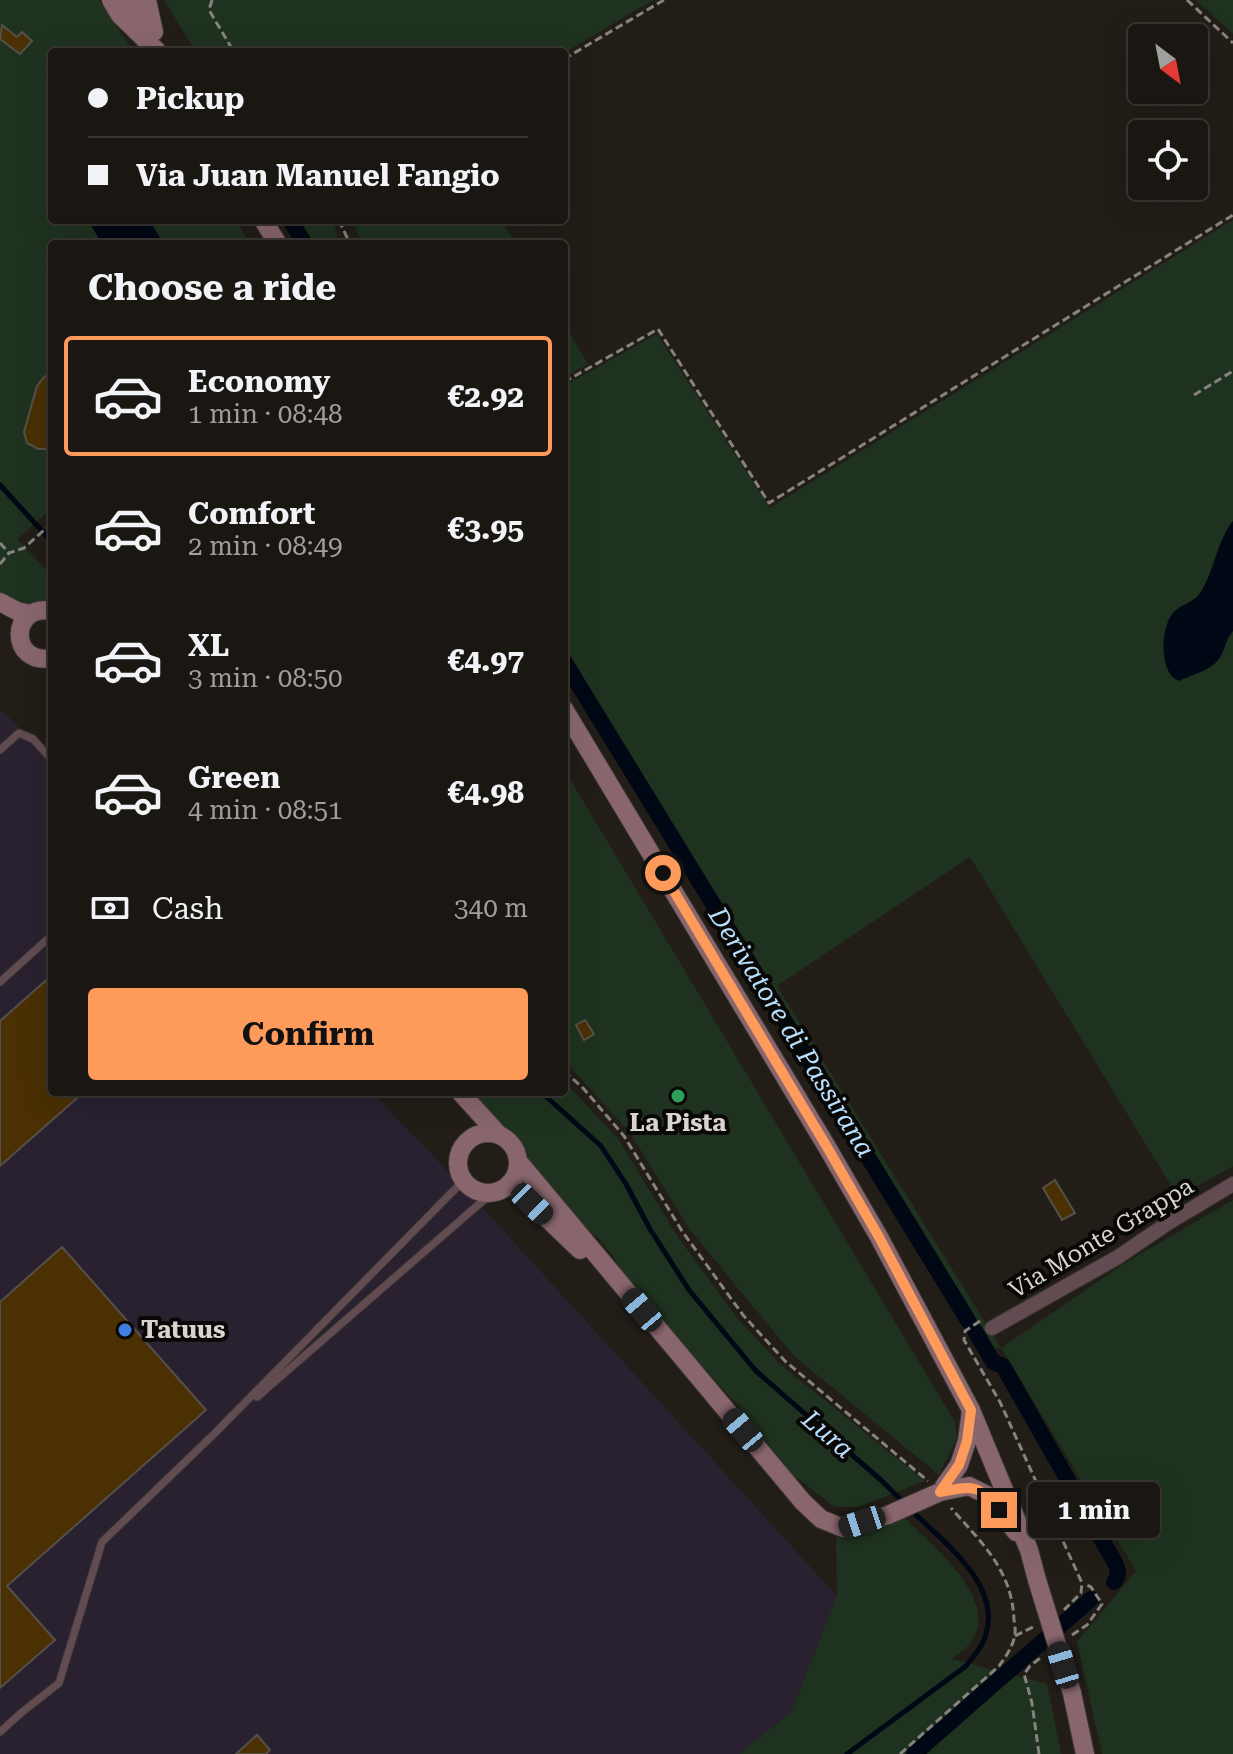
<!DOCTYPE html>
<html lang="en">
<head>
<meta charset="utf-8">
<style>
  :root { --surface:#1a1611; --page:#231f1a; --text:#f1f3f6; --muted:#9f9f9f; --line:#383531; --accent:#ff9b5a }
  body { margin:0; font-family:"Roboto Serif",serif; background:var(--page); color:var(--text); height:100vh; display:flex; flex-direction:column; font-size:30px; white-space:nowrap }
  * { box-sizing:border-box; margin:0 }
  p { font-size:26px; color:var(--muted) }
  .icon { flex:none; width:44px; height:44px; fill:none; stroke:currentColor; stroke-width:2; stroke-linecap:round; stroke-linejoin:round }
  .map { position:relative; flex:1; overflow:hidden }
  .drawer { position:absolute; left:48px; top:240px; width:520px; height:856px; display:flex; flex-direction:column; background:var(--surface); border-radius:8px; box-shadow:0 8px 32px #0002,0 0 0 2px var(--line) }
  .drawer>* { flex:none }
  .top-card { position:absolute; left:48px; top:48px; width:520px; height:176px; border-radius:8px; box-shadow:0 8px 32px #0002,0 0 0 2px var(--line); display:grid; align-content:center; height:176px; padding:0 40px; background:var(--surface) }
  .needle { width:52px; rotate:148deg }
  .tools { position:absolute; left:1128px; top:24px; display:grid; gap:16px }
  .tools a { display:grid; place-items:center; width:80px; height:80px; border-radius:8px; background:var(--surface); box-shadow:0 8px 32px #0002,0 0 0 2px var(--line); font-size:40px }
  .end { position:absolute; width:36px; height:36px; margin:-18px; border:10px solid #ff9b5a; background:#111; box-shadow:0 0 0 4px #111 }
  .from { border-radius:50% }
  .bubble { position:absolute; height:56px; border-radius:8px; background:var(--surface); box-shadow:0 8px 32px #0002,0 0 0 2px var(--line); font-size:26px; font-weight:700; line-height:56px; text-align:center }
  .car { position:absolute; width:24px; height:48px; margin:-24px -12px; border-radius:10px; box-shadow:0 0 6px 2px #0007; background:linear-gradient(#222 24%,#8ab4d8 0 40%,#222 0 76%,#8ab4d8 0 86%,#222 0) }
  .top-card b { display:flex; align-items:center; gap:28px; height:76px; font-size:30px }
  .top-card b+b { border-top:2px solid var(--line) }
  .top-card i { width:20px; height:20px; background:var(--text) }
  ul { padding:0; list-style:none }
  li { display:flex; align-items:center; gap:24px; height:120px; margin:0 16px 12px; padding:0 24px; border:4px solid transparent; border-radius:8px }
  li div { flex:1 }
  li b { display:block; font-size:30px }
  li em { font-style:normal; font-weight:700 }
  li.current { border-color:var(--accent) }
  li>.icon { width:72px; height:72px; stroke-width:1.5 }
  h2 { padding:0 40px; font-size:36px; line-height:96px }
  .pay { display:flex; align-items:center; gap:20px; height:88px; padding:0 40px; font-size:30px }
  .pay p { margin-inline-start:auto }
  .primary-button { display:flex; gap:16px; margin-top:auto; padding:16px 40px }
  .primary-button a { flex:1; height:92px; border-radius:8px; background:var(--accent); color:#111; font-size:32px; font-weight:700; line-height:92px; text-align:center }
  .map>svg:first-child { display:block }
  .industrial { fill:#2a2130 }
  .green { fill:#1f321f }
  .water { fill:#000815 }
  .lines { fill:none; stroke-linecap:round; stroke-linejoin:round }
  .stream { stroke:#000815; stroke-width:5 }
  .canal { stroke:#000815; stroke-width:16 }
  .building { fill:#4a3003; stroke:#555049; stroke-width:2 }
  .lane-casing { stroke:#3b3731; stroke-width:9 }
  .street-casing { stroke:#3b3731; stroke-width:16 }
  .secondary-casing { stroke:#3b3731; stroke-width:20 }
  .path { stroke:#86827d; stroke-width:3; stroke-dasharray:8 4; stroke-linecap:butt }
  .lane { stroke:#624c51; stroke-width:7 }
  .street { stroke:#624c51; stroke-width:14 }
  .secondary { stroke:#89666e; stroke-width:18 }
  .secondary-bridge-casing { stroke:#3b3731; stroke-width:20; stroke-linecap:butt }
  .secondary-bridge { stroke:#89666e; stroke-width:18 }
  .route { stroke:#ff9b5a; stroke-width:10 }
  .leisure-dot { fill:#2e9e5b; stroke:#0a0806; stroke-width:3 }
  .shop-dot { fill:#3f7fe0; stroke:#0a0806; stroke-width:3 }
  .labels { text-anchor:middle; dominant-baseline:central; stroke-width:8; stroke-linejoin:round; paint-order:stroke }
  .poi-label { font-size:24px; font-weight:bold; fill:#d8d5d1; stroke:#0a0806 }
  .street-label { font-size:24px; fill:#d8d5d1; stroke:#0a0806 }
  .water-label { font-size:26px; font-style:italic; fill:#b8e0fe; stroke:#0a0806 }
</style>
</head>
<body>
<div class="map">
<svg width="1233" height="1754" viewBox="0 0 1233 1754">
  <rect width="100%" height="100%" fill="#221d17"/>
  <!-- industrial -->
  <polygon class="industrial" points="3,711 52,761 52,1092 372,1092 479,1204 837,1596 791,1712 740,1754 0,1754 0,713"/>
  <!-- green -->
  <g class="green">
    <polygon points="0,0 99,0 134,52 52,52 52,220 235,220 250,244 52,244 52,508 17,539 52,576 52,604 36,603 22,608 0,598"/>
    <polygon points="164,0 653,0 564,53 196,52"/>
    <polygon points="1196,0 1233,0 1233,34"/>
    <polygon points="300,220 333,220 339,244 314,244"/>
    <polygon points="352,220 501,220 516,244 363,244"/>
    <polygon points="1233,220 1233,1166 1178,1197 970,857 777,986 1001,1348 1128,1261 1233,1200 1233,1754 1102,1754 1077,1642 1136,1571 1002,1349 987,1346 564,649 564,386 657,334 770,508"/>
    <polygon points="564,324 588,364 564,378"/>
    <polygon points="564,769 955,1422 957,1439 939,1475 794,1356 690,1230 630,1133 564,1060"/>
    <polygon points="564,1081 619,1140 676,1234 737,1318 781,1365 925,1481 859,1507 835,1507 792,1474 736,1403 631,1290 615,1259 598,1237 587,1231 466,1092 564,1092"/>
    <path d="M 905,1518 C 932,1546 1001,1599 971,1642 C 967,1649 958,1653 952,1659 L 1047,1684 L 1061,1754 L 739,1754 L 791,1712 L 837,1596 L 836,1537 Z"/>
  </g>
  <!-- water -->
  <g class="water">
    <polygon points="88,220 149,220 164,244 102,244"/>
    <path d="M 1233,521 L 1233,631 C 1226,639 1226,645 1222,654 C 1215,670 1193,674 1179,681 C 1159,674 1160,628 1173,613 C 1182,603 1195,603 1202,590 C 1215,568 1217,541 1233,521 Z"/>
  </g>
  <g class="lines">
    <!-- stream -->
    <g class="stream">
      <polyline points="0,485 52,542"/>
      <polyline points="541,1092 601,1146 626,1184 650,1229 689,1290 756,1371 882,1481 904,1503"/>
      <path d="M 847,1754 L 966,1666 C 974,1656 983,1646 986,1634 C 1001,1583 942,1541 911,1510"/>
    </g>
    <!-- canal -->
    <g class="canal">
      <polyline points="290,220 305,244"/>
      <polyline points="564,661 969,1322"/>
      <path d="M 975,1331 L 993,1362 L 1003,1366 L 1115,1563 C 1118,1570 1120,1575 1114,1582"/>
      <polyline points="914,1754 1091,1599"/>
    </g>
  </g>
  <!-- building -->
  <g class="building">
    <polygon points="2,25 17,37 22,32 32,41 20,54 0,39"/>
    <polygon points="52,372 52,449 38,449 27,443 24,432 37,386 44,377"/>
    <polygon points="52,975 52,1092 84,1092 0,1166 0,1021"/>
    <polygon points="585,1020 594,1034 584,1040 576,1025"/>
    <polygon points="1055,1180 1075,1213 1062,1220 1043,1188"/>
    <polygon points="62,1247 206,1410 7,1586 55,1640 0,1688 0,1302"/>
    <polygon points="257,1735 270,1750 266,1754 236,1754"/>
  </g>
  <g class="lines">
    <defs>
      <g id="lane">
        <polyline points="0,750 19,733 33,739 52,760"/>
        <polyline points="0,982 52,935"/>
        <polyline points="257,1397 493,1192"/>
        <polyline points="0,1732 21,1713 59,1683 102,1542 216,1432 464,1180"/>
      </g>
      <polyline id="street" points="992,1328 1118,1257 1168,1223 1233,1184"/>
      <g id="secondary">
        <polyline points="111,0 120,15 157,51"/>
        <polyline points="130,0 148,33"/>
        <polyline points="147,0 154,32"/>
        <polyline points="263,220 278,244"/>
        <polyline points="0,602 17,611 30,614"/>
        <path d="M 52,611 C 9,603 9,666 52,658"/>
        <polyline points="564,709 827,1147 879,1237 971,1410 1029,1550 1037,1580"/>
        <polyline points="460,1092 499,1135"/>
        <circle cx="488" cy="1163" r="30"/>
        <polyline points="518,1161 803,1502 821,1519 843,1528 888,1515"/>
        <polyline points="510,1183 580,1250"/>
        <polyline points="940,1492 969,1486 987,1495 1016,1532"/>
        <polyline points="940,1492 959,1465 967,1441 971,1410"/>
        <polyline points="1072,1693 1085,1754"/>
      </g>
    </defs>
    <!-- lane casing -->
    <use href="#lane" class="lane-casing"/>
    <!-- street casing -->
    <use href="#street" class="street-casing"/>
    <!-- secondary casing -->
    <use href="#secondary" class="secondary-casing"/>
    <!-- path -->
    <g class="path">
      <polyline points="212,0 209,10 234,52"/>
      <polyline points="1187,0 1233,43"/>
      <polyline points="564,59 664,0"/>
      <polyline points="339,220 350,244"/>
      <polyline points="564,382 658,329 769,503 1233,215"/>
      <polyline points="1194,395 1233,371"/>
      <polyline points="0,543 9,553"/>
      <polyline points="0,564 9,553 24,548 52,523"/>
      <polyline points="564,1071 583,1088 624,1136 682,1231 743,1315 785,1361 928,1481"/>
      <polyline points="980,1321 965,1331 964,1340 1000,1402 1082,1583 1081,1593 1064,1610"/>
      <polyline points="1072,1635 1087,1625 1102,1604 1091,1587 1084,1584"/>
      <polyline points="1015,1636 1033,1627"/>
      <path d="M 900,1754 L 999,1666 C 1005,1658 1011,1649 1014,1639 C 1016,1633 1015,1626 1014,1620 C 1012,1570 982,1543 951,1508"/>
      <polyline points="1039,1754 1032,1703 1024,1674 1030,1666 1043,1656"/>
    </g>
    <!-- lane -->
    <use href="#lane" class="lane"/>
    <!-- street -->
    <use href="#street" class="street"/>
    <!-- secondary -->
    <use href="#secondary" class="secondary"/>
    <defs>
      <g id="secondary-bridge">
        <polyline points="888,1515 940,1492"/>
        <polyline points="1037,1580 1072,1693"/>
      </g>
    </defs>
    <!-- secondary-bridge casing -->
    <use href="#secondary-bridge" class="secondary-bridge-casing"/>
    <!-- secondary-bridge -->
    <use href="#secondary-bridge" class="secondary-bridge"/>
  </g>
  <g class="lines">
    <!-- route -->
    <path class="route" d="M 663,873 L 827,1147 L 879,1237 L 971,1410 L 967,1441 L 959,1465 L 940,1492 C 972,1486 978,1483 999,1510"/>
  </g>
  <!-- markers -->
  <circle class="leisure-dot" cx="678" cy="1096" r="8"/>
  <circle class="shop-dot" cx="125" cy="1330" r="8"/>
  <g class="labels">
    <!-- poi labels -->
    <g class="poi-label">
      <text x="678" y="1123">La Pista</text>
      <text x="141" y="1330" text-anchor="start">Tatuus</text>
    </g>
    <!-- street labels -->
    <g class="street-label">
      <text transform="translate(1101 1238) rotate(-31)">Via Monte Grappa</text>
    </g>
    <!-- water labels -->
    <g class="water-label">
      <text transform="translate(792 1032) rotate(58)">Derivatore di Passirana</text>
      <text transform="translate(828 1434) rotate(41)">Lura</text>
    </g>
  </g>
</svg>
<div class="tools">
<a><svg class="needle" viewBox="-14 -14 28 28"><path d="M0-13l5 13h-10z" fill="#e53935"/><path d="M0 13l5-13h-10z" fill="#9f9f9f"/></svg></a>
<a><svg class="icon" aria-label="locate" viewBox="0 0 24 24"><circle cx="12" cy="12" r="6"/><path d="M12 2v4M12 18v4M2 12h4M18 12h4"/></svg></a>
</div>
<i class="end from" style="left:663px;top:873px"></i>
<i class="end" style="left:999px;top:1510px"></i>
<div class="bubble" style="left:1028px;top:1482px;width:132px">1 min</div>
<i class="car" style="left:532px;top:1204px;rotate:134deg"></i>
<i class="car" style="left:642px;top:1310px;rotate:320deg"></i>
<i class="car" style="left:743px;top:1430px;rotate:320deg"></i>
<i class="car" style="left:862px;top:1522px;rotate:252deg"></i>
<i class="car" style="left:1063px;top:1665px;rotate:343deg"></i>
<div class="top-card">
<b><i class="from"></i>Pickup</b>
<b><i></i>Via Juan Manuel Fangio</b>
</div>
<section class="drawer">
<h2>Choose a ride</h2>
<ul>
<li class="current"><svg class="icon" aria-label="car" viewBox="0 0 24 24"><path d="M5 17H2v-5l4-1 3-4h7l3 4 3 1v5h-3M9 17h6M6 11h13"/><circle cx="7" cy="17" r="2"/><circle cx="17" cy="17" r="2"/></svg><div><b>Economy</b><p>1 min · 08:48</p></div><em>€2.92</em></li>
<li><svg class="icon" aria-label="car" viewBox="0 0 24 24"><path d="M5 17H2v-5l4-1 3-4h7l3 4 3 1v5h-3M9 17h6M6 11h13"/><circle cx="7" cy="17" r="2"/><circle cx="17" cy="17" r="2"/></svg><div><b>Comfort</b><p>2 min · 08:49</p></div><em>€3.95</em></li>
<li><svg class="icon" aria-label="car" viewBox="0 0 24 24"><path d="M5 17H2v-5l4-1 3-4h7l3 4 3 1v5h-3M9 17h6M6 11h13"/><circle cx="7" cy="17" r="2"/><circle cx="17" cy="17" r="2"/></svg><div><b>XL</b><p>3 min · 08:50</p></div><em>€4.97</em></li>
<li><svg class="icon" aria-label="car" viewBox="0 0 24 24"><path d="M5 17H2v-5l4-1 3-4h7l3 4 3 1v5h-3M9 17h6M6 11h13"/><circle cx="7" cy="17" r="2"/><circle cx="17" cy="17" r="2"/></svg><div><b>Green</b><p>4 min · 08:51</p></div><em>€4.98</em></li>
</ul>
<div class="pay"><svg class="icon" aria-label="cash" viewBox="0 0 24 24"><path d="M3 7h18v10H3z"/><circle cx="12" cy="12" r="2"/></svg>Cash<p>340 m</p></div>
<div class="primary-button"><a>Confirm</a></div>
</section>
</div>
</body>
</html>
